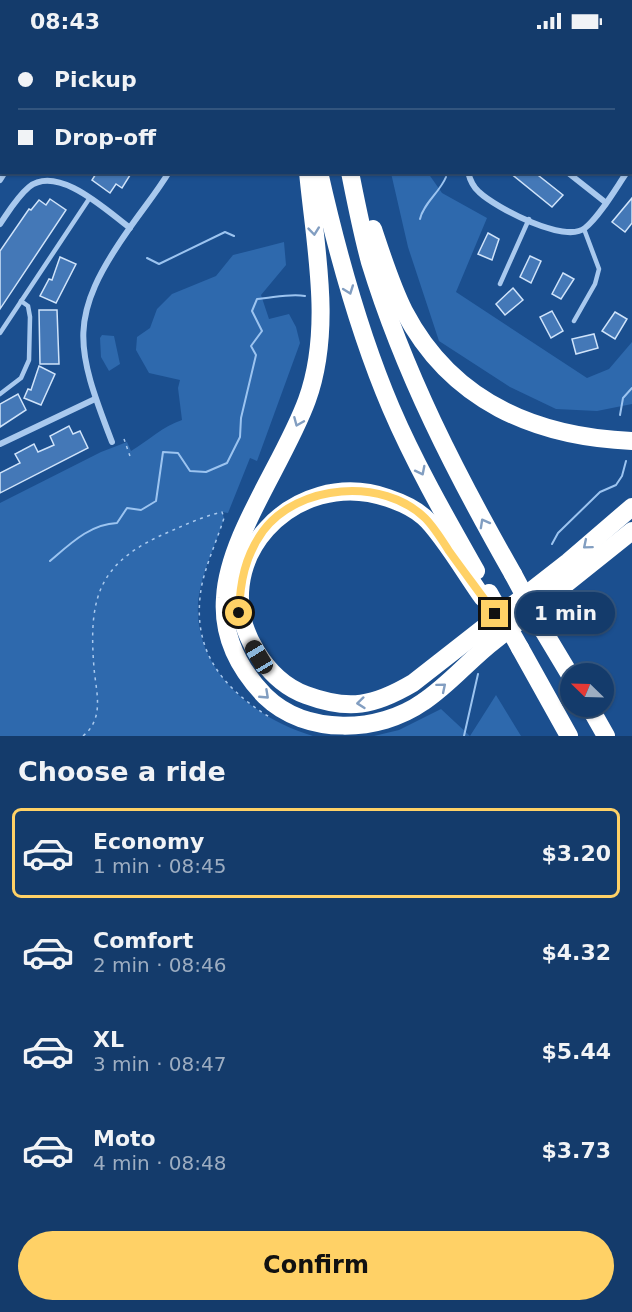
<!DOCTYPE html>
<html lang="en">
<head>
<meta charset="utf-8">
<style>
  :root { --surface:#143b6b; --page:#1d4271; --text:#f1f3f6; --muted:#9dadc1; --line:#33557e; --accent:#ffd166 }
  body { margin:0; font-family:"DejaVu Sans",sans-serif; background:var(--page); color:var(--text); height:100vh; display:flex; flex-direction:column; font-size:22px; white-space:nowrap }
  * { box-sizing:border-box; margin:0 }
  p { font-size:20px; color:var(--muted) }
  .icon { flex:none; width:33px; height:33px; fill:none; stroke:currentColor; stroke-width:2; stroke-linecap:round; stroke-linejoin:round }
  .map { position:relative; height:694px; overflow:hidden }
  .details { display:flex; flex-direction:column; background:var(--surface); flex:1 }
  .details>* { flex:none }
  .banner { position:absolute; left:0px; top:0px; width:633px; height:132px; box-shadow:0 2px 4px #0004,0 0 0 2px var(--line); display:grid; align-content:center; height:132px; padding:0 18px; background:var(--surface) }
  .needle { width:39px; rotate:293deg }
  .buttons { position:absolute; left:560px; top:621px; display:grid; gap:12px }
  .buttons a { display:grid; place-items:center; width:54px; height:54px; border-radius:50%; background:var(--surface); box-shadow:0 2px 4px #0004,0 0 0 2px var(--line); font-size:30px }
  .end { position:absolute; width:27px; height:27px; margin:-14px; border:8px solid #ffd166; background:#111; box-shadow:0 0 0 3px #111 }
  .from { border-radius:50% }
  .bubble { position:absolute; height:42px; border-radius:21px; background:var(--surface); box-shadow:0 2px 4px #0004,0 0 0 2px var(--line); font-size:20px; font-weight:700; line-height:42px; text-align:center }
  .car { position:absolute; width:18px; height:36px; margin:-18px -9px; border-radius:8px; box-shadow:0 0 4px 2px #0007; background:linear-gradient(#222 24%,#8ab4d8 0 40%,#222 0 76%,#8ab4d8 0 86%,#222 0) }
  .banner b { display:flex; align-items:center; gap:21px; height:57px; font-size:22px }
  .banner b+b { border-top:2px solid var(--line) }
  .banner i { width:15px; height:15px; background:var(--text) }
  ul { padding:0; list-style:none }
  li { display:flex; align-items:center; gap:18px; height:90px; margin:0 12px 9px; padding:0 6px; border:3px solid transparent; border-radius:9px }
  li div { flex:1 }
  li b { display:block; font-size:22px }
  li em { font-style:normal; font-weight:700 }
  li.current { border-color:var(--accent) }
  li>.icon { width:54px; height:54px; stroke-width:1.5 }
  h2 { padding:0 18px; font-size:27px; line-height:72px }
  .button { display:flex; gap:12px; margin-top:auto; padding:12px 18px }
  .button a { flex:1; height:69px; border-radius:36px; background:var(--accent); color:#111; font-size:24px; font-weight:700; line-height:69px; text-align:center }
  .status { display:flex; justify-content:space-between; align-items:center; height:42px; padding:0 30px; background:var(--surface); direction:ltr }
  .status svg { height:16px; fill:currentColor }
  .map>svg:first-child { display:block }
  .green { fill:#2e69ad }
  .lines { fill:none; stroke-linecap:round; stroke-linejoin:round }
  .stream { stroke:#9cc4f0; stroke-width:2 }
  .building { fill:#4478b7; stroke:#cfe3fa; stroke-width:1.5 }
  .path { stroke:#a9c9ee; stroke-width:1.5; stroke-dasharray:3 4.5; stroke-linecap:butt }
  .lane { stroke:#a9c9ee; stroke-width:4.5 }
  .street { stroke:#a9c9ee; stroke-width:6 }
  .highway { stroke:#fff; stroke-width:18 }
  .highway-bridge { stroke:#fff; stroke-width:18 }
  .oneway { stroke:#829ec1 }
  .route { stroke:#ffd166; stroke-width:8 }
</style>
</head>
<body>
<div class="status"><b>08:43</b><svg viewBox="0 0 49 12"><path d="M0 12V9h3v3zM5 12V6h3v6zM10 12V3h3v9zM15 12V0h3v12zM26 1h20v11H26zM47 4h2v5h-2z"/></svg></div>
<div class="map">
<svg width="632" height="694" viewBox="0 0 632 694">
  <rect width="100%" height="100%" fill="#1b4f8f"/>
  <!-- green -->
  <g class="green">
    <polygon points="391,131 428,131 442,151 487,176 456,250 587,336 609,327 632,300 632,362 597,369 556,367 510,345 439,299 408,205"/>
    <path d="M 284,200 L 286,223 L 261,253 L 269,277 L 289,272 L 296,285 L 300,301 L 257,419 L 250,416 L 228,471 L 222,470 L 224,476 C 215,507 196,540 198,573 C 201,634 258,678 313,694 L 0,694 L 0,461 L 101,410 L 127,400 L 131,409 C 148,399 163,384 182,378 L 178,346 L 180,338 L 149,331 L 136,308 L 137,295 L 150,286 L 157,267 L 172,252 L 216,234 L 233,213 Z"/>
    <polygon points="102,293 114,294 120,322 109,329 101,315 100,296"/>
    <polygon points="496,653 521,694 374,694 399,688 441,667 470,694"/>
  </g>
  <g class="lines">
    <!-- stream -->
    <g class="stream">
      <polyline points="494,2 496,0"/>
      <path d="M 420,177 C 423,162 440,150 446,135"/>
      <polyline points="147,216 159,222 225,190 234,194"/>
      <polyline points="620,373 623,356 632,346"/>
      <polyline points="552,502 558,491 600,450 616,443 622,434 626,419"/>
      <path d="M 50,519 C 70,502 90,482 117,481 L 127,466 L 141,468 L 156,459 L 163,410 L 178,411 L 190,429 L 206,430 L 227,421 L 240,395 L 241,376 L 256,313 L 251,304 L 262,289 L 252,269 L 257,257 C 273,256 290,251 305,254"/>
      <polyline points="464,694 478,632"/>
    </g>
  </g>
  <!-- building -->
  <g class="building">
    <polygon points="97,130 132,130 122,146 116,142 110,151 92,138"/>
    <polygon points="509,130 534,130 563,153 552,165"/>
    <polygon points="632,156 632,181 625,190 612,180"/>
    <polygon points="50,157 66,168 0,267 0,209 29,167 31,168 39,158 46,163"/>
    <polygon points="488,191 499,197 492,218 478,212"/>
    <polygon points="530,214 541,219 531,241 520,235"/>
    <polygon points="60,215 76,222 56,261 40,254 49,237 52,238"/>
    <polygon points="563,231 574,237 561,257 552,252"/>
    <polygon points="513,246 523,258 505,273 496,262"/>
    <polygon points="39,268 57,268 59,322 40,322"/>
    <polygon points="552,269 563,289 551,296 540,275"/>
    <polygon points="615,270 627,277 615,297 602,289"/>
    <polygon points="594,292 598,306 576,312 572,297"/>
    <polygon points="39,324 55,332 41,363 24,356 28,347 31,348"/>
    <polygon points="18,352 26,368 0,385 0,362"/>
    <polygon points="69,384 73,392 80,389 88,406 0,451 0,431 20,421 15,412 34,402 38,410 54,403 50,394"/>
  </g>
  <g class="lines">
    <!-- path -->
    <g class="path">
      <polyline points="601,2 603,0"/>
      <polyline points="124,397 131,417"/>
      <path d="M 83,694 C 105,676 96,650 94,626 C 88,552 100,519 171,489 C 187,482 204,474 222,470 L 224,476 C 217,498 207,520 202,542 C 190,605 219,644 271,676"/>
    </g>
    <!-- lane -->
    <g class="lane">
      <polyline points="500,242 529,177"/>
      <polyline points="574,279 595,242 599,227 584,187"/>
      <polyline points="0,291 89,157"/>
      <polyline points="0,352 21,336 29,318 30,275 28,264 21,259"/>
    </g>
    <!-- street -->
    <g class="street">
      <polyline points="179,0 180,2"/>
      <polyline points="443,0 443,2"/>
      <polyline points="632,125 632,124"/>
      <path d="M 468,130 C 470,138 473,145 479,150 C 496,166 565,202 585,186 C 600,174 616,146 627,130"/>
      <polyline points="567,130 605,160"/>
      <polyline points="0,138 5,130"/>
      <path d="M 0,182 C 9,169 17,155 29,145 C 58,122 107,169 130,186"/>
      <path d="M 112,400 C 75,304 67,275 129,187 C 142,168 157,150 169,130"/>
      <polyline points="0,402 95,357"/>
    </g>
    <!-- highway -->
    <g class="highway">
      <polyline points="298,0 299,2"/>
      <polyline points="330,0 331,2"/>
      <path d="M 308,130 C 315,205 333,286 307,358 C 285,419 228,494 225,556 C 222,595 239,627 265,654 C 306,694 379,691 423,660 C 450,642 470,617 495,598 C 541,562 587,525 632,489"/>
      <path d="M 319,130 C 337,210 359,291 391,366 C 415,422 446,476 476,529"/>
      <path d="M 350,130 C 356,160 362,191 370,220 C 404,331 456,432 513,532"/>
      <path d="M 373,187 C 382,214 391,243 404,269 C 451,359 535,395 632,399"/>
      <path d="M 483,556 C 467,534 442,491 424,475 C 414,466 400,460 388,456 C 294,423 202,521 256,609 C 268,629 284,645 306,653 C 349,669 374,664 413,641 L 568,520 L 632,465"/>
      <polyline points="543,588 570,633"/>
      <polyline points="520,606 569,694"/>
      <polyline points="589,664 606,694"/>
    </g>
    <!-- highway-bridge -->
    <g class="highway-bridge">
      <polyline points="513,532 543,588"/>
      <polyline points="489,551 520,606"/>
    </g>
  </g>
  <!-- one-way arrows -->
  <defs><path id="oneway-chevron" d="M-2-3.5L2.5 0L-2 3.5" fill="none" stroke-width="1.6" stroke-linecap="round" stroke-linejoin="round" transform="scale(1.5)"/></defs>
  <g class="oneway">
    <use href="#oneway-chevron" transform="translate(314 189) rotate(84)"/>
    <use href="#oneway-chevron" transform="translate(349 248) rotate(70)"/>
    <use href="#oneway-chevron" transform="translate(298 380) rotate(113)"/>
    <use href="#oneway-chevron" transform="translate(421 429) rotate(63)"/>
    <use href="#oneway-chevron" transform="translate(484 481) rotate(-119)"/>
    <use href="#oneway-chevron" transform="translate(587 503) rotate(140)"/>
    <use href="#oneway-chevron" transform="translate(442 645) rotate(-40)"/>
    <use href="#oneway-chevron" transform="translate(265 653) rotate(43)"/>
    <use href="#oneway-chevron" transform="translate(361 661) rotate(174)"/>
  </g>
  <g class="lines">
    <!-- route -->
    <path class="route" d="M 239,571 C 240,540 245,514 263,489 C 298,442 383,435 425,476 C 434,485 442,498 449,509 C 464,530 480,551 495,572"/>
  </g>
</svg>
<div class="buttons">
<a><svg class="needle" viewBox="-14 -14 28 28"><path d="M0-13l5 13h-10z" fill="#e53935"/><path d="M0 13l5-13h-10z" fill="#9dadc1"/></svg></a>
</div>
<i class="end from" style="left:239px;top:571px"></i>
<i class="end" style="left:495px;top:572px"></i>
<div class="bubble" style="left:516px;top:550px;width:99px">1 min</div>
<i class="car" style="left:259px;top:615px;rotate:329deg"></i>
<div class="banner">
<b><i class="from"></i>Pickup</b>
<b><i></i>Drop-off</b>
</div>
</div>
<section class="details">
<h2>Choose a ride</h2>
<ul>
<li class="current"><svg class="icon" aria-label="car" viewBox="0 0 24 24"><path d="M5 17H2v-5l4-1 3-4h7l3 4 3 1v5h-3M9 17h6M6 11h13"/><circle cx="7" cy="17" r="2"/><circle cx="17" cy="17" r="2"/></svg><div><b>Economy</b><p>1 min · 08:45</p></div><em>$3.20</em></li>
<li><svg class="icon" aria-label="car" viewBox="0 0 24 24"><path d="M5 17H2v-5l4-1 3-4h7l3 4 3 1v5h-3M9 17h6M6 11h13"/><circle cx="7" cy="17" r="2"/><circle cx="17" cy="17" r="2"/></svg><div><b>Comfort</b><p>2 min · 08:46</p></div><em>$4.32</em></li>
<li><svg class="icon" aria-label="car" viewBox="0 0 24 24"><path d="M5 17H2v-5l4-1 3-4h7l3 4 3 1v5h-3M9 17h6M6 11h13"/><circle cx="7" cy="17" r="2"/><circle cx="17" cy="17" r="2"/></svg><div><b>XL</b><p>3 min · 08:47</p></div><em>$5.44</em></li>
<li><svg class="icon" aria-label="car" viewBox="0 0 24 24"><path d="M5 17H2v-5l4-1 3-4h7l3 4 3 1v5h-3M9 17h6M6 11h13"/><circle cx="7" cy="17" r="2"/><circle cx="17" cy="17" r="2"/></svg><div><b>Moto</b><p>4 min · 08:48</p></div><em>$3.73</em></li>
</ul>
<div class="button"><a>Confirm</a></div>
</section>
</body>
</html>
